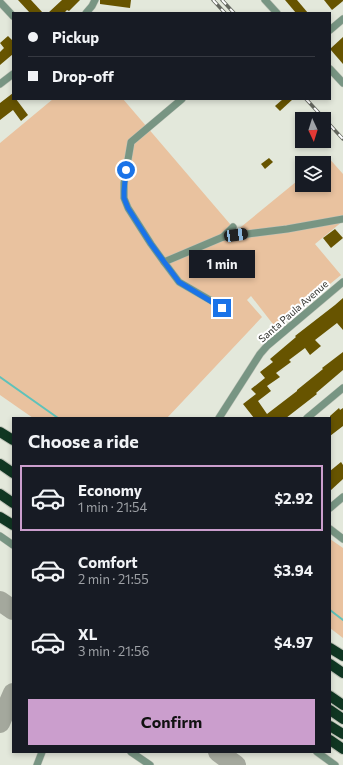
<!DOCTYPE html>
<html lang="en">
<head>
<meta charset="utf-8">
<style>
  :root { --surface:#171b24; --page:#242831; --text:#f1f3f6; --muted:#9ea1a6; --line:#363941; --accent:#cb9ecd }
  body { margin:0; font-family:Commissioner,sans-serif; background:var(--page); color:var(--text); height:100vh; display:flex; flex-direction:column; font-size:15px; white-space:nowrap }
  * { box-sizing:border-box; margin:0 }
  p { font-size:13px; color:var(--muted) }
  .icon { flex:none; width:22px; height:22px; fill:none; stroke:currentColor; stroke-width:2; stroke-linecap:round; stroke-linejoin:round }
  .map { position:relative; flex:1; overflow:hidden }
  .drawer { position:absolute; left:12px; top:417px; width:319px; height:336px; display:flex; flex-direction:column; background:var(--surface); border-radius:0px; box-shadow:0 2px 6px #0003 }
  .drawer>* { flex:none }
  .banner { position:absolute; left:12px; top:12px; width:319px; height:88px; border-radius:0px; box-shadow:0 2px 6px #0003; display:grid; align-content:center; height:88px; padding:0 16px; background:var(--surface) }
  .needle { width:26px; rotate:176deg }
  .controls { position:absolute; left:295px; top:112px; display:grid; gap:8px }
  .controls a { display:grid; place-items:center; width:36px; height:36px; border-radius:0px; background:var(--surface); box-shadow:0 2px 6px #0003; font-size:20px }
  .end { position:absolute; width:18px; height:18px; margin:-9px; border:5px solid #1a73e8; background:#fff; box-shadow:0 0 0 2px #fff }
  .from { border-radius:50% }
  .bubble { position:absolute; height:28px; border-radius:0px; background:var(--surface); box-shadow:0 2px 6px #0003; font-size:13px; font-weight:700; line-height:28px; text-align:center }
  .car { position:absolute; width:12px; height:24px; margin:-12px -6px; border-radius:5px; box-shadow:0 0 3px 1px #0007; background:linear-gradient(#222 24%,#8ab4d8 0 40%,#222 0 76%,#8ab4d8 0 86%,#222 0) }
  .banner b { display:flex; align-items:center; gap:14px; height:38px; font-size:15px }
  .banner b+b { border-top:1px solid var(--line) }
  .banner i { width:10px; height:10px; background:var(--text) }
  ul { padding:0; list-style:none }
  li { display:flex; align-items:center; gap:12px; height:66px; margin:0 8px 6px; padding:0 8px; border:2px solid transparent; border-radius:0px }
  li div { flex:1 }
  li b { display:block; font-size:15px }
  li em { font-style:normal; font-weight:700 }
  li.selected { border-color:var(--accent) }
  li>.icon { width:36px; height:36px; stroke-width:1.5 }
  h2 { padding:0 16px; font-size:18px; line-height:48px }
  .button { display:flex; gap:8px; margin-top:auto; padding:8px 16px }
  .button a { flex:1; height:46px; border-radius:0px; background:var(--accent); color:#111; font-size:16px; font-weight:700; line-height:46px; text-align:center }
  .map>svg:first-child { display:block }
  .green { fill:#e9c29f }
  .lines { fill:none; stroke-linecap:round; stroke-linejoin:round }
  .stream { stroke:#5fc2ba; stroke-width:2 }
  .taxiway { stroke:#a4a89d; stroke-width:20 }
  .building { fill:#675400 }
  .minor-casing { stroke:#bfc3b8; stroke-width:8 }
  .highway-casing { stroke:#bfc3b8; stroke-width:12 }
  .minor { stroke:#789583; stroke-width:7 }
  .highway { stroke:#103622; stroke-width:10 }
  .rail-casing { stroke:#64675f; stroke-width:3.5 }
  .rail { stroke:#fff; stroke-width:2; stroke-dasharray:6; stroke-linecap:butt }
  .route { stroke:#1a73e8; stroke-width:5 }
  .labels { text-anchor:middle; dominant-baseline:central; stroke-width:4; stroke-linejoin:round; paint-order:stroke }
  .street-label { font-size:10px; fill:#2f312c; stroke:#fff }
</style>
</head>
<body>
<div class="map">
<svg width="343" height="765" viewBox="0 0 343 765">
  <rect width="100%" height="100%" fill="#e3e8db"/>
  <!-- green -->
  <g class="green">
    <polygon points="53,99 123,99 236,231 302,177 302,185 324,185 324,163 319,163 327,156 343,174 343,221 315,244 341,275 276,328 251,296 247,300 262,317 167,418 33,418 0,395 0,143"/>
    <polygon points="330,539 343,548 343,638 330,628"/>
  </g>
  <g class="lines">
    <!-- stream -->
    <g class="stream">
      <polyline points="0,377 58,418"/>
      <polyline points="330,610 343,620"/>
    </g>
    <!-- taxiway -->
    <g class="taxiway">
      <polyline points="0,601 13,610"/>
      <polyline points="0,723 13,693"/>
      <polyline points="218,752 236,765"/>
    </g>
  </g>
  <!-- building -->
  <g class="building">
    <polygon points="18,0 31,0 43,13 30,13"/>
    <polygon points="62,0 80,0 69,11 67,10 64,13 48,13"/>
    <polygon points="100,0 131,0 130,8 100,4"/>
    <polygon points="285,0 297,0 308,13 296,13"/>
    <polygon points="324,0 343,0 343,1 332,10"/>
    <polygon points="8,36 13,41 13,54 0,65 0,52 4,48 0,43"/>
    <polygon points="343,37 343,64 330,49"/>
    <polygon points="13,93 13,99 16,99 28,115 21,121 13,110 0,120 0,103"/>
    <polygon points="283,99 293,99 280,111 275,106"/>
    <polygon points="269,158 273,162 265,169 261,164"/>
    <polygon points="335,229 343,238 331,248 323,238"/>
    <polygon points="343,298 343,330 337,323 315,340 321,346 310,355 305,348 289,360 291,362 276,373 280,377 267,386 271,391 258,401 267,414 297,391 297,390 323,369 322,368 343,352 343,370 316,393 317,394 286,418 254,418 243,404 256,394 251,389 265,378 260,372 273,362 270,359 296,337 295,336 335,305"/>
    <polygon points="339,408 340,410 343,408 343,426 330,436 330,416"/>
    <polygon points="341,462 343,465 343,479 330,491 330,471"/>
  </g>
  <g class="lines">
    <defs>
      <g id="minor">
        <polyline points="265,0 277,13"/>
        <polyline points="0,2 13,16"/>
        <polyline points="86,13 92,6 95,0"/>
        <polyline points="330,30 343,19"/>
        <polyline points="330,69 343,83"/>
        <polyline points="0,84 13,74"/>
        <polyline points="182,99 131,142 124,183 124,198 128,208 151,244 164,262 223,237"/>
        <polyline points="233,227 223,237 287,229 343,219"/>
        <polyline points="164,262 179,282 222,307"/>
        <polyline points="219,418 260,354 267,346 343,282"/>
        <polyline points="307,418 343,388"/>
        <polyline points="330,508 343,497"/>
        <polyline points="330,529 343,539"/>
        <polyline points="0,536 13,545"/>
        <polyline points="131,752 150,765"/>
        <polyline points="317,752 335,765"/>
        <polyline points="37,765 42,752"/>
      </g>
      <g id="highway">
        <polyline points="0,432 13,440"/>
        <polyline points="0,464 13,473"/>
        <polyline points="0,494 13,503"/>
        <polyline points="0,517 13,525"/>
        <polyline points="330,648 343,656"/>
        <polyline points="330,664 343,673"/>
        <polyline points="330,696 343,705"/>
        <polyline points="330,710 343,719"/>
        <polyline points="330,726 343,734"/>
        <polyline points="330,740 343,749"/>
      </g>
    </defs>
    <!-- minor casing -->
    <use href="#minor" class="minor-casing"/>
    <!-- highway casing -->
    <use href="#highway" class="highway-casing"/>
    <!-- minor -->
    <use href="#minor" class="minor"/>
    <!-- highway -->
    <use href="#highway" class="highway"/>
    <defs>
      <g id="rail">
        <polyline points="213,0 225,13"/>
        <polyline points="222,0 234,13"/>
        <polyline points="306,99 343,139"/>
      </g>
    </defs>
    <!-- rail casing -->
    <use href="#rail" class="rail-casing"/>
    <!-- rail -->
    <use href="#rail" class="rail"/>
  </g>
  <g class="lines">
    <!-- route -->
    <polyline class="route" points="126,170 124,191 124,198 128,208 151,244 179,282 222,308"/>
  </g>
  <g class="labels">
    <!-- street labels -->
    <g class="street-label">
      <text transform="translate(293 311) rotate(-41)">Santa Paula Avenue</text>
    </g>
  </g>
</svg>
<div class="controls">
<a><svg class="needle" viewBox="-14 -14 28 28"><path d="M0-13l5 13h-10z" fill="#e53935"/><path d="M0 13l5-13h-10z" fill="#9ea1a6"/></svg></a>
<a><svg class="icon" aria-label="layers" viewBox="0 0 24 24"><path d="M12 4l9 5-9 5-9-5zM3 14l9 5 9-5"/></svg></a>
</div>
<i class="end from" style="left:126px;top:170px"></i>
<i class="end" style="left:222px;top:308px"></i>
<div class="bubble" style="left:189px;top:250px;width:66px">1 min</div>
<i class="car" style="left:236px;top:235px;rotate:82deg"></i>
<div class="banner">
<b><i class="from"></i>Pickup</b>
<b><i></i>Drop-off</b>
</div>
<section class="drawer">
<h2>Choose a ride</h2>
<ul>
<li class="selected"><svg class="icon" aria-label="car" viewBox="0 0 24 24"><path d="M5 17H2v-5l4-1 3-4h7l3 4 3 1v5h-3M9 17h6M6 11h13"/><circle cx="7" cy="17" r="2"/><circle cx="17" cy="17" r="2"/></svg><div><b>Economy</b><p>1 min · 21:54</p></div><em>$2.92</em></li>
<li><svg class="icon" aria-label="car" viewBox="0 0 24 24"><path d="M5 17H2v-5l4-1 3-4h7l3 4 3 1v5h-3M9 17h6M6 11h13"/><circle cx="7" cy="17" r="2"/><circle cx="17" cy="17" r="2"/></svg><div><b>Comfort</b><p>2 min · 21:55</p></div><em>$3.94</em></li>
<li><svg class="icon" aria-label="car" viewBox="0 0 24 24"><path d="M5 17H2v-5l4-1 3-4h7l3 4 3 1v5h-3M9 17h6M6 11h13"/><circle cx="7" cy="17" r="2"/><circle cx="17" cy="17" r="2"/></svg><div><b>XL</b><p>3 min · 21:56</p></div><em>$4.97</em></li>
</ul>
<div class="button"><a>Confirm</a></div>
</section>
</div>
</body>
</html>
